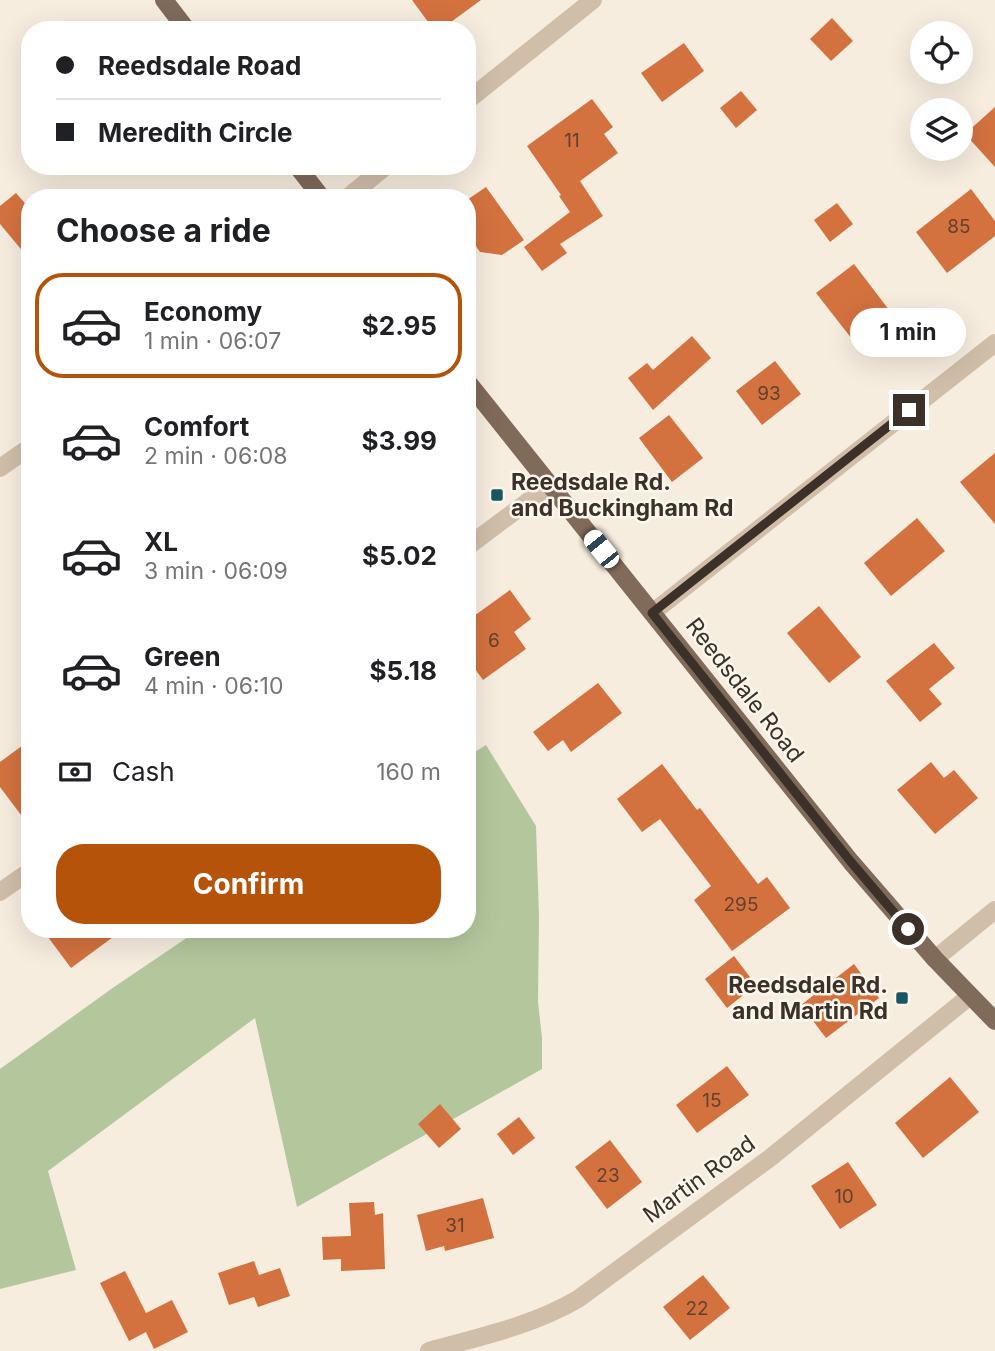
<!DOCTYPE html>
<html lang="en">
<head>
<meta charset="utf-8">
<style>
  :root { --surface:#fff; --page:#f6f6f6; --text:#202124; --muted:#757577; --line:#e0e0e0; --accent:#b45309 }
  body { margin:0; font-family:Inter,sans-serif; background:var(--page); color:var(--text); height:100vh; display:flex; flex-direction:column; font-size:26px; white-space:nowrap }
  * { box-sizing:border-box; margin:0 }
  p { font-size:23px; color:var(--muted) }
  .icon { flex:none; width:38px; height:38px; fill:none; stroke:currentColor; stroke-width:2; stroke-linecap:round; stroke-linejoin:round }
  .map { position:relative; flex:1; overflow:hidden }
  .drawer { position:absolute; left:21px; top:189px; width:455px; height:749px; display:flex; flex-direction:column; background:var(--surface); border-radius:28px; box-shadow:0 7px 28px #0002 }
  .drawer>* { flex:none }
  .top-card { position:absolute; left:21px; top:21px; width:455px; height:154px; border-radius:28px; box-shadow:0 7px 28px #0002; display:grid; align-content:center; height:154px; padding:0 35px; background:var(--surface) }
  .tools { position:absolute; left:910px; top:21px; display:grid; gap:14px }
  .tools a { display:grid; place-items:center; width:63px; height:63px; border-radius:50%; background:var(--surface); box-shadow:0 7px 28px #0002; font-size:35px }
  .end { position:absolute; width:32px; height:32px; margin:-16px; border:9px solid #3c3129; background:#fff; box-shadow:0 0 0 4px #fff }
  .from { border-radius:50% }
  .bubble { position:absolute; height:49px; border-radius:24px; background:var(--surface); box-shadow:0 7px 28px #0002; font-size:23px; font-weight:700; line-height:49px; text-align:center }
  .car { position:absolute; width:21px; height:42px; margin:-21px -10px; border-radius:9px; box-shadow:0 0 5px 2px #0007; background:linear-gradient(#fff 24%,#345 0 40%,#fff 0 76%,#345 0 86%,#fff 0) }
  .top-card b { display:flex; align-items:center; gap:24px; height:66px; font-size:26px }
  .top-card b+b { border-top:2px solid var(--line) }
  .top-card i { width:18px; height:18px; background:var(--text) }
  ul { padding:0; list-style:none }
  li { display:flex; align-items:center; gap:21px; height:105px; margin:0 14px 10px; padding:0 21px; border:4px solid transparent; border-radius:28px }
  li div { flex:1 }
  li b { display:block; font-size:26px }
  li em { font-style:normal; font-weight:700 }
  li.selected { border-color:var(--accent) }
  li>.icon { width:63px; height:63px; stroke-width:1.5 }
  h2 { padding:0 35px; font-size:32px; line-height:84px }
  .pay { display:flex; align-items:center; gap:18px; height:77px; padding:0 35px; font-size:26px }
  .pay p { margin-inline-start:auto }
  .cta { display:flex; gap:14px; margin-top:auto; padding:14px 35px }
  .cta a { flex:1; height:80px; border-radius:28px; background:var(--accent); color:#fff; font-size:28px; font-weight:700; line-height:80px; text-align:center }
  .map>svg:first-child { display:block }
  .green { fill:#b4c79c }
  .building { fill:#d3723f }
  .lines { fill:none; stroke-linecap:round; stroke-linejoin:round }
  .street { stroke:#d0bea9; stroke-width:18 }
  .primary { stroke:#806a59; stroke-width:18 }
  .route { stroke:#3c3129; stroke-width:9 }
  .poi-dot { fill:#195763; stroke:#fcf6ec; stroke-width:2.5 }
  .labels { text-anchor:middle; dominant-baseline:central; stroke-width:5; stroke-linejoin:round; paint-order:stroke }
  .number-label { font-size:19px; fill:#62412e }
  .poi-label { font-size:23px; font-weight:bold; fill:#3c3129; stroke:#fcf6ec; text-anchor:start }
  .street-label { font-size:23px; fill:#3c3129; stroke:#fcf6ec }
</style>
</head>
<body>
<div class="map">
<svg width="995" height="1351" viewBox="0 0 995 1351">
  <rect width="100%" height="100%" fill="#f6eddf"/>
  <!-- green -->
  <polygon class="green" points="486,745 536,826 539,917 538,1002 542,1038 542,1069 297,1207 255,1018 48,1171 76,1270 0,1289 0,1069 114,987 200,929 467,929 467,757"/>
  <!-- building -->
  <g class="building">
    <polygon points="412,0 481,0 440,30 434,30"/>
    <polygon points="832,18 853,41 831,61 810,39"/>
    <polygon points="684,43 704,71 662,102 641,73"/>
    <polygon points="741,91 757,110 736,128 720,108"/>
    <polygon points="592,99 613,127 604,134 618,153 580,181 603,216 560,244 567,253 542,271 524,247 570,212 559,196 561,195 527,146"/>
    <polygon points="995,107 995,167 965,134"/>
    <polygon points="486,187 524,240 502,255 480,252 467,234 467,200"/>
    <polygon points="971,189 995,221 995,236 947,273 916,232"/>
    <polygon points="16,193 30,209 30,260 0,224 0,206"/>
    <polygon points="837,203 853,224 830,242 814,220"/>
    <polygon points="854,264 896,319 859,348 816,293"/>
    <polygon points="692,336 711,358 653,410 628,378 647,363 653,370"/>
    <polygon points="775,361 801,394 762,425 736,391"/>
    <polygon points="669,415 703,458 672,482 639,438"/>
    <polygon points="995,453 995,524 960,482"/>
    <polygon points="917,518 945,551 891,596 864,563"/>
    <polygon points="510,590 531,619 514,632 526,649 483,680 467,658 467,621"/>
    <polygon points="819,606 861,657 829,683 787,633"/>
    <polygon points="934,643 955,668 929,689 942,704 920,722 886,681"/>
    <polygon points="598,683 622,713 571,752 563,740 548,751 533,732"/>
    <polygon points="30,740 30,827 0,787 0,762"/>
    <polygon points="931,762 944,778 954,770 978,798 935,834 897,790"/>
    <polygon points="662,764 697,810 700,808 758,884 767,877 790,908 732,951 694,900 711,886 660,819 642,832 617,799"/>
    <polygon points="42,929 124,929 71,968"/>
    <polygon points="734,956 756,985 727,1008 705,979"/>
    <polygon points="854,964 879,998 826,1038 801,1005"/>
    <polygon points="727,1066 749,1095 697,1133 676,1105"/>
    <polygon points="950,1077 979,1112 923,1158 895,1123"/>
    <polygon points="440,1104 461,1129 439,1148 418,1124"/>
    <polygon points="519,1117 535,1138 513,1155 497,1134"/>
    <polygon points="610,1140 642,1182 607,1209 575,1167"/>
    <polygon points="848,1162 877,1205 840,1229 811,1186"/>
    <polygon points="483,1198 494,1238 445,1251 444,1246 426,1251 417,1215"/>
    <polygon points="374,1202 375,1215 383,1213 385,1269 341,1271 341,1259 323,1260 322,1237 351,1236 349,1203"/>
    <polygon points="254,1261 259,1275 280,1268 290,1296 258,1307 254,1297 229,1305 218,1273"/>
    <polygon points="125,1271 146,1313 172,1300 188,1332 154,1349 146,1332 129,1341 100,1283"/>
    <polygon points="703,1275 730,1308 690,1340 663,1307"/>
  </g>
  <g class="lines">
    <!-- street -->
    <g class="street">
      <polyline points="467,101 593,0"/>
      <polyline points="347,198 386,166"/>
      <polyline points="0,468 30,447"/>
      <polyline points="467,547 550,485"/>
      <polyline points="652,613 995,343"/>
      <polyline points="0,892 30,871"/>
      <polyline points="935,959 995,910"/>
      <path d="M 429,1351 C 479,1337 532,1326 578,1299 L 770,1158 L 970,996"/>
    </g>
    <!-- primary -->
    <g class="primary">
      <polyline points="164,0 187,30"/>
      <polyline points="297,166 322,198"/>
      <polyline points="467,381 851,862 935,959 995,1021"/>
    </g>
  </g>
  <g class="lines">
    <!-- route -->
    <polyline class="route" points="908,929 851,862 652,613 909,410"/>
  </g>
  <!-- markers -->
  <g class="poi-dot">
    <rect x="490" y="488" width="14" height="14" rx="3.5"/>
    <rect x="895" y="991" width="14" height="14" rx="3.5"/>
  </g>
  <g class="labels">
    <!-- number labels -->
    <g class="number-label">
      <text x="572" y="140">11</text>
      <text x="959" y="226">85</text>
      <text x="769" y="393">93</text>
      <text x="494" y="640">6</text>
      <text x="741" y="904">295</text>
      <text x="712" y="1100">15</text>
      <text x="608" y="1175">23</text>
      <text x="844" y="1196">10</text>
      <text x="455" y="1225">31</text>
      <text x="697" y="1308">22</text>
    </g>
    <!-- poi labels -->
    <g class="poi-label">
      <text x="511" y="482">Reedsdale Rd.<tspan x="511" dy="26">and Buckingham Rd</tspan></text>
      <text x="888" y="985" text-anchor="end">Reedsdale Rd.<tspan x="888" dy="26">and Martin Rd</tspan></text>
    </g>
    <!-- street labels -->
    <g class="street-label">
      <text transform="translate(745 690) rotate(52)">Reedsdale Road</text>
      <text transform="translate(699 1179) rotate(-36)">Martin Road</text>
    </g>
  </g>
</svg>
<div class="tools">
<a><svg class="icon" aria-label="locate" viewBox="0 0 24 24"><circle cx="12" cy="12" r="6"/><path d="M12 2v4M12 18v4M2 12h4M18 12h4"/></svg></a>
<a><svg class="icon" aria-label="layers" viewBox="0 0 24 24"><path d="M12 4l9 5-9 5-9-5zM3 14l9 5 9-5"/></svg></a>
</div>
<i class="end from" style="left:908px;top:929px"></i>
<i class="end" style="left:909px;top:410px"></i>
<div class="bubble" style="left:850px;top:308px;width:116px">1 min</div>
<i class="car" style="left:601px;top:549px;rotate:321deg"></i>
<div class="top-card">
<b><i class="from"></i>Reedsdale Road</b>
<b><i></i>Meredith Circle</b>
</div>
<section class="drawer">
<h2>Choose a ride</h2>
<ul>
<li class="selected"><svg class="icon" aria-label="car" viewBox="0 0 24 24"><path d="M5 17H2v-5l4-1 3-4h7l3 4 3 1v5h-3M9 17h6M6 11h13"/><circle cx="7" cy="17" r="2"/><circle cx="17" cy="17" r="2"/></svg><div><b>Economy</b><p>1 min · 06:07</p></div><em>$2.95</em></li>
<li><svg class="icon" aria-label="car" viewBox="0 0 24 24"><path d="M5 17H2v-5l4-1 3-4h7l3 4 3 1v5h-3M9 17h6M6 11h13"/><circle cx="7" cy="17" r="2"/><circle cx="17" cy="17" r="2"/></svg><div><b>Comfort</b><p>2 min · 06:08</p></div><em>$3.99</em></li>
<li><svg class="icon" aria-label="car" viewBox="0 0 24 24"><path d="M5 17H2v-5l4-1 3-4h7l3 4 3 1v5h-3M9 17h6M6 11h13"/><circle cx="7" cy="17" r="2"/><circle cx="17" cy="17" r="2"/></svg><div><b>XL</b><p>3 min · 06:09</p></div><em>$5.02</em></li>
<li><svg class="icon" aria-label="car" viewBox="0 0 24 24"><path d="M5 17H2v-5l4-1 3-4h7l3 4 3 1v5h-3M9 17h6M6 11h13"/><circle cx="7" cy="17" r="2"/><circle cx="17" cy="17" r="2"/></svg><div><b>Green</b><p>4 min · 06:10</p></div><em>$5.18</em></li>
</ul>
<div class="pay"><svg class="icon" aria-label="cash" viewBox="0 0 24 24"><path d="M3 7h18v10H3z"/><circle cx="12" cy="12" r="2"/></svg>Cash<p>160 m</p></div>
<div class="cta"><a>Confirm</a></div>
</section>
</div>
</body>
</html>
